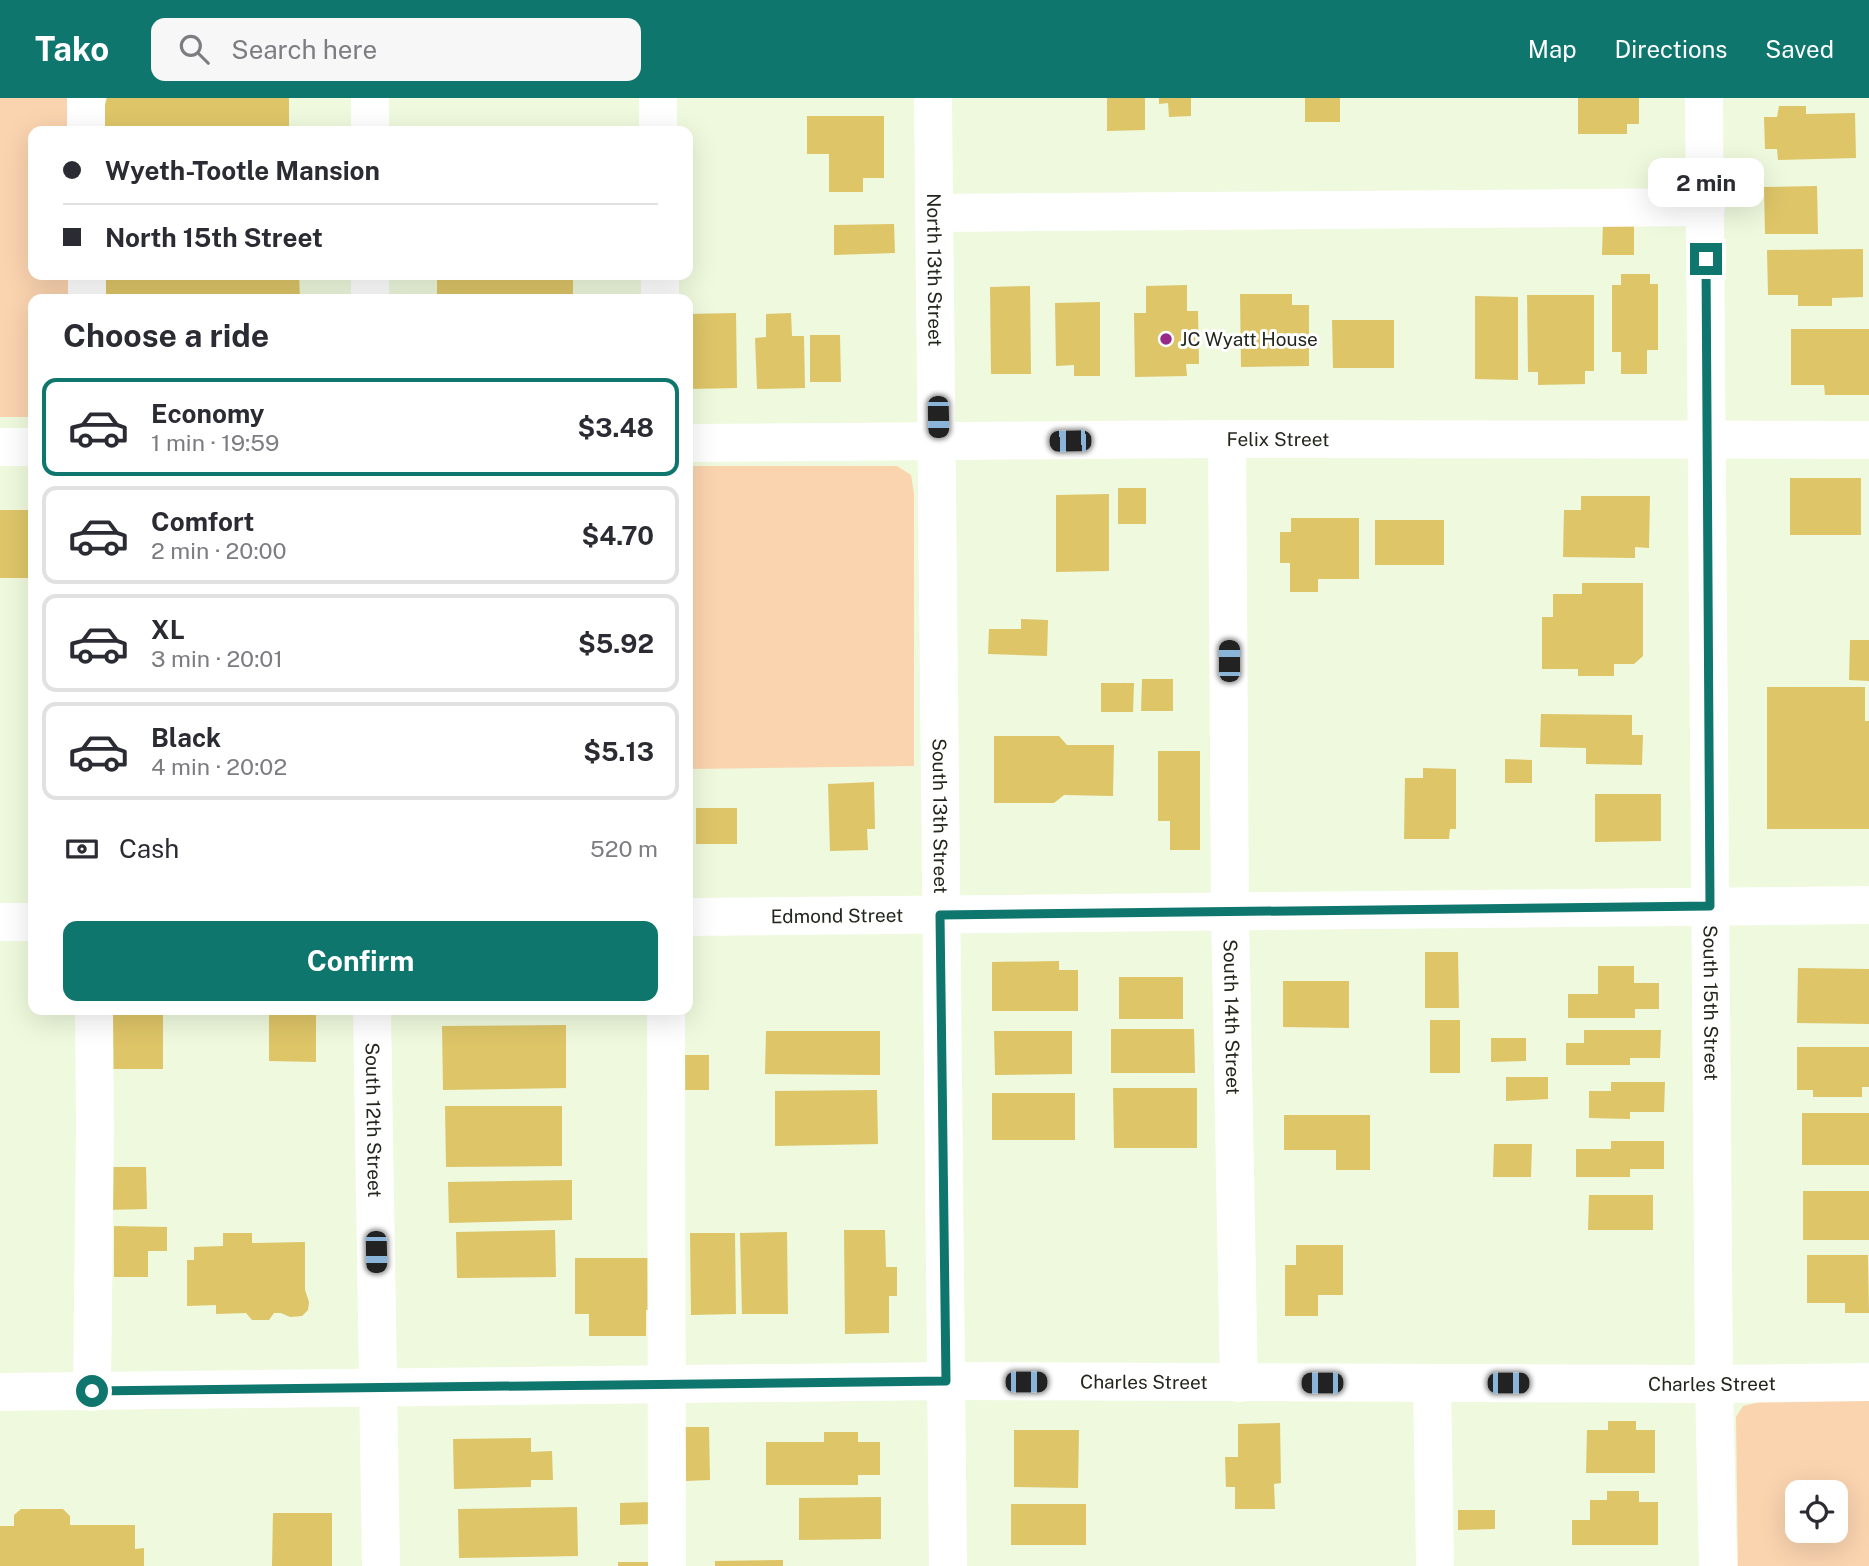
<!DOCTYPE html>
<html lang="en">
<head>
<meta charset="utf-8">
<style>
  :root { --surface:#fff; --page:#f7f7f7; --text:#2b2b33; --muted:#7c7c81; --line:#e1e1e2; --accent:#0f766e }
  body { margin:0; font-family:"Public Sans",sans-serif; background:var(--page); color:var(--text); height:100vh; display:flex; flex-direction:column; font-size:26px; white-space:nowrap }
  * { box-sizing:border-box; margin:0 }
  p { font-size:23px; color:var(--muted) }
  .icon { flex:none; width:38px; height:38px; fill:none; stroke:currentColor; stroke-width:2; stroke-linecap:round; stroke-linejoin:round }
  .map { position:relative; flex:1; overflow:hidden }
  .side { position:absolute; left:28px; top:196px; width:665px; height:721px; display:flex; flex-direction:column; background:var(--surface); border-radius:14px; box-shadow:0 7px 28px #0002 }
  .side>* { flex:none }
  .top-card { position:absolute; left:28px; top:28px; width:665px; height:154px; border-radius:14px; box-shadow:0 7px 28px #0002; display:grid; align-content:center; height:154px; padding:0 35px; background:var(--surface) }
  .buttons { position:absolute; left:1785px; top:1382px; display:grid; gap:14px }
  .buttons a { display:grid; place-items:center; width:63px; height:63px; border-radius:14px; background:var(--surface); box-shadow:0 7px 28px #0002; font-size:35px }
  .end { position:absolute; width:32px; height:32px; margin:-16px; border:9px solid #0f766e; background:#fff; box-shadow:0 0 0 4px #fff }
  .from { border-radius:50% }
  .bubble { position:absolute; height:49px; border-radius:14px; background:var(--surface); box-shadow:0 7px 28px #0002; font-size:23px; font-weight:700; line-height:49px; text-align:center }
  .car { position:absolute; width:21px; height:42px; margin:-21px -10px; border-radius:9px; box-shadow:0 0 5px 2px #0007; background:linear-gradient(#222 24%,#8ab4d8 0 40%,#222 0 76%,#8ab4d8 0 86%,#222 0) }
  .top-card b { display:flex; align-items:center; gap:24px; height:66px; font-size:26px }
  .top-card b+b { border-top:2px solid var(--line) }
  .top-card i { width:18px; height:18px; background:var(--text) }
  ul { padding:0; list-style:none }
  li { display:flex; align-items:center; gap:21px; height:98px; margin:0 14px 10px; padding:0 21px; border:4px solid var(--line); border-radius:14px }
  li div { flex:1 }
  li b { display:block; font-size:26px }
  li em { font-style:normal; font-weight:700 }
  li.on { border-color:var(--accent) }
  li>.icon { width:63px; height:63px; stroke-width:1.5 }
  h2 { padding:0 35px; font-size:32px; line-height:84px }
  .pay { display:flex; align-items:center; gap:18px; height:77px; padding:0 35px; font-size:26px }
  .pay p { margin-inline-start:auto }
  .button { display:flex; gap:14px; margin-top:auto; padding:14px 35px }
  .button a { flex:1; height:80px; border-radius:14px; background:var(--accent); color:#fff; font-size:28px; font-weight:700; line-height:80px; text-align:center }
  header { display:flex; align-items:center; gap:42px; box-sizing:border-box; height:98px; padding:0 35px; background:var(--accent); color:#fff }
  header strong { font-size:33px }
  nav { display:flex; gap:38px; margin-inline-start:auto; font-size:24px }
  .search { width:490px; height:63px; background:var(--page); display:flex; align-items:center; gap:18px; box-sizing:border-box; padding:0 24px; border-radius:14px; color:var(--muted); font-size:26px }
  .map>svg:first-child { display:block }
  .green { fill:#fad3af; fill-rule:evenodd }
  .building { fill:#dec568 }
  .lines { fill:none; stroke-linecap:round; stroke-linejoin:round }
  .minor { stroke:#fff; stroke-width:38 }
  .route { stroke:#0f766e; stroke-width:9 }
  .poi-dot { fill:#982a8a; stroke:#fff; stroke-width:2.5 }
  .labels { text-anchor:middle; dominant-baseline:central; stroke-width:6; stroke-linejoin:round; paint-order:stroke }
  .street-label { font-size:19px; fill:#22261c; stroke:#fff }
  .poi-label { font-size:19px; fill:#22261c; stroke:#fff; text-anchor:start }
</style>
</head>
<body>
<header>
<strong>Tako</strong>
<div class="search"><svg class="icon" aria-label="search" viewBox="0 0 24 24"><circle cx="10" cy="10" r="6"/><path d="M15 15l6 6"/></svg>Search here</div>
<nav><a>Map</a><a>Directions</a><a>Saved</a></nav>
</header>
<div class="map">
<svg width="1869" height="1468" viewBox="0 0 1869 1468">
  <rect width="100%" height="100%" fill="#eef9dd"/>
  <!-- green -->
  <g class="green">
    <polygon points="0,0 75,0 75,33 33,33 33,177 75,177 75,201 33,201 33,319 0,319"/>
    <polygon points="688,368 897,368 911,377 914,396 914,668 688,671"/>
    <path d="M 1869,1302 L 1869,1468 L 1738,1468 L 1736,1319 L 1743,1308 L 1764,1303 ZM 1797,1395 L 1836,1395 L 1836,1433 L 1797,1433 Z"/>
  </g>
  <!-- building -->
  <g class="building">
    <polygon points="107,0 289,0 289,33 104,33 104,10"/>
    <polygon points="1107,0 1145,0 1145,32 1107,33"/>
    <polygon points="1159,0 1191,0 1191,18 1169,19 1168,5 1159,6"/>
    <rect x="1305" y="0" width="35" height="24"/>
    <polygon points="1578,0 1639,0 1639,26 1627,26 1627,36 1578,36"/>
    <polygon points="1779,8 1806,8 1806,16 1855,15 1856,60 1778,62 1777,51 1765,51 1764,19 1777,19"/>
    <polygon points="807,18 884,18 884,80 863,80 863,94 829,94 829,56 807,56"/>
    <polygon points="1817,88 1818,136 1765,136 1764,89"/>
    <polygon points="1603,124 1634,124 1634,157 1602,157"/>
    <polygon points="894,126 895,155 834,157 834,127"/>
    <polygon points="1863,151 1863,199 1832,200 1832,208 1798,208 1798,197 1768,197 1767,152"/>
    <polygon points="1621,176 1650,176 1650,186 1658,186 1658,252 1647,252 1647,276 1621,276 1621,254 1612,254 1612,187 1621,187"/>
    <polygon points="105,177 299,177 300,201 105,201"/>
    <rect x="437" y="177" width="136" height="24"/>
    <polygon points="1187,187 1187,213 1198,213 1199,266 1186,266 1187,278 1135,279 1134,215 1146,215 1146,188"/>
    <polygon points="1030,188 1031,276 991,276 990,189"/>
    <polygon points="1240,196 1292,196 1292,207 1309,207 1309,268 1241,269"/>
    <polygon points="1527,197 1594,197 1594,273 1585,273 1585,286 1538,287 1538,274 1528,274"/>
    <polygon points="1475,198 1518,199 1518,282 1475,281"/>
    <polygon points="1100,204 1100,278 1074,278 1074,267 1056,268 1055,205"/>
    <polygon points="736,215 737,290 688,291 688,216"/>
    <polygon points="791,215 792,238 804,238 805,290 757,291 755,240 766,239 766,216"/>
    <polygon points="1332,222 1394,222 1394,270 1333,270"/>
    <polygon points="1791,231 1869,231 1869,297 1825,297 1824,287 1791,287"/>
    <polygon points="810,237 840,237 841,284 810,284"/>
    <rect x="1790" y="380" width="71" height="57"/>
    <rect x="1118" y="390" width="28" height="36"/>
    <polygon points="1109,396 1109,473 1056,474 1056,397"/>
    <polygon points="1581,398 1650,398 1649,450 1635,449 1635,460 1563,459 1564,412 1581,412"/>
    <rect x="0" y="412" width="33" height="68"/>
    <polygon points="1291,420 1359,420 1359,481 1318,481 1318,494 1290,494 1290,465 1280,465 1280,434 1291,434"/>
    <rect x="1375" y="422" width="69" height="45"/>
    <polygon points="1582,485 1643,485 1643,558 1634,566 1614,566 1614,578 1578,578 1578,571 1542,571 1542,519 1553,519 1553,496 1582,496"/>
    <polygon points="1021,521 1048,522 1047,558 988,556 989,531 1021,531"/>
    <polygon points="1850,542 1869,542 1869,583 1849,582"/>
    <polygon points="1142,581 1173,581 1173,613 1141,613"/>
    <polygon points="1101,585 1134,585 1133,614 1101,614"/>
    <polygon points="1767,589 1865,589 1865,623 1869,623 1869,731 1767,731"/>
    <polygon points="1541,616 1632,617 1632,637 1643,637 1642,667 1586,666 1586,650 1540,649"/>
    <polygon points="994,638 1059,638 1067,647 1114,647 1113,698 1064,697 1054,705 994,705"/>
    <polygon points="1158,653 1200,653 1200,752 1170,752 1170,723 1158,723"/>
    <polygon points="1505,661 1532,662 1532,685 1505,685"/>
    <polygon points="1423,670 1456,671 1456,731 1450,731 1449,741 1404,741 1405,680 1423,680"/>
    <polygon points="874,684 875,731 867,731 868,752 830,753 828,686"/>
    <polygon points="1595,696 1661,696 1661,743 1595,744"/>
    <rect x="696" y="710" width="41" height="36"/>
    <polygon points="1425,854 1458,854 1459,910 1425,910"/>
    <polygon points="1059,863 1059,872 1078,872 1078,913 992,913 992,864"/>
    <polygon points="1598,868 1634,868 1634,885 1659,885 1659,911 1635,911 1635,920 1568,920 1568,896 1598,896"/>
    <polygon points="1798,870 1869,871 1869,926 1797,925"/>
    <rect x="1119" y="879" width="64" height="42"/>
    <polygon points="1283,883 1349,883 1349,930 1283,929"/>
    <rect x="112" y="912" width="51" height="59"/>
    <polygon points="269,912 316,912 316,964 269,963"/>
    <rect x="1430" y="922" width="30" height="53"/>
    <polygon points="566,927 566,990 443,992 442,928"/>
    <polygon points="1111,931 1194,931 1195,975 1111,975"/>
    <polygon points="1584,932 1661,932 1660,960 1630,960 1630,967 1566,967 1566,945 1584,945"/>
    <polygon points="766,933 880,933 880,977 765,976"/>
    <polygon points="994,933 1072,933 1072,976 995,977"/>
    <polygon points="1491,940 1526,940 1526,963 1491,964"/>
    <polygon points="1797,949 1869,949 1869,989 1862,989 1862,999 1813,999 1813,992 1797,992"/>
    <rect x="681" y="957" width="28" height="35"/>
    <polygon points="1506,979 1548,979 1548,1001 1506,1003"/>
    <polygon points="1611,984 1665,984 1664,1014 1630,1014 1630,1021 1589,1020 1589,993 1611,993"/>
    <polygon points="1113,990 1197,990 1197,1050 1114,1050"/>
    <polygon points="877,992 878,1046 775,1048 775,993"/>
    <rect x="992" y="995" width="83" height="47"/>
    <polygon points="445,1008 562,1008 562,1068 446,1069"/>
    <rect x="1802" y="1015" width="67" height="52"/>
    <polygon points="1284,1017 1370,1017 1370,1072 1336,1072 1336,1052 1284,1052"/>
    <polygon points="1611,1043 1664,1043 1664,1071 1630,1071 1630,1079 1576,1079 1576,1051 1611,1051"/>
    <polygon points="1494,1046 1532,1046 1531,1079 1493,1079"/>
    <polygon points="105,1069 146,1069 147,1111 106,1112"/>
    <polygon points="572,1082 572,1122 449,1125 448,1084"/>
    <rect x="1803" y="1093" width="66" height="49"/>
    <polygon points="1589,1097 1653,1097 1653,1132 1588,1132"/>
    <polygon points="114,1128 167,1129 167,1153 148,1153 148,1179 114,1179"/>
    <polygon points="555,1132 556,1179 457,1180 456,1134"/>
    <polygon points="844,1132 885,1132 886,1169 897,1169 897,1198 889,1198 889,1235 845,1236"/>
    <polygon points="787,1134 788,1216 742,1216 740,1135"/>
    <polygon points="223,1135 252,1135 252,1145 305,1144 305,1192 309,1204 308,1212 302,1218 290,1219 281,1215 274,1215 269,1222 252,1222 246,1215 216,1216 216,1207 187,1208 187,1162 194,1162 194,1149 223,1148"/>
    <polygon points="690,1135 735,1135 736,1216 691,1217"/>
    <polygon points="1296,1147 1343,1147 1343,1197 1318,1197 1318,1218 1285,1218 1285,1167 1296,1167"/>
    <polygon points="1807,1157 1868,1157 1869,1215 1845,1215 1845,1205 1807,1205"/>
    <polygon points="575,1160 657,1160 657,1212 646,1212 646,1238 589,1238 589,1216 575,1216"/>
    <polygon points="1608,1323 1636,1323 1636,1332 1655,1332 1655,1375 1586,1375 1587,1332 1608,1332"/>
    <polygon points="1280,1325 1281,1385 1274,1386 1275,1411 1235,1411 1235,1389 1226,1389 1225,1359 1238,1359 1238,1326"/>
    <polygon points="685,1329 709,1329 710,1382 686,1383"/>
    <polygon points="1014,1332 1079,1332 1078,1390 1014,1389"/>
    <polygon points="824,1334 858,1334 858,1344 880,1344 880,1377 858,1377 858,1387 766,1387 766,1344 824,1344"/>
    <polygon points="531,1340 531,1354 552,1353 553,1382 531,1382 531,1389 454,1391 453,1341"/>
    <polygon points="1607,1393 1639,1393 1639,1404 1658,1404 1658,1447 1572,1447 1572,1422 1590,1422 1590,1402 1607,1402"/>
    <polygon points="881,1399 881,1441 799,1442 799,1400"/>
    <polygon points="652,1404 652,1426 620,1427 620,1405"/>
    <rect x="1011" y="1406" width="75" height="41"/>
    <polygon points="577,1409 578,1458 459,1460 458,1411"/>
    <polygon points="21,1411 63,1411 70,1418 70,1427 135,1427 135,1451 144,1450 144,1468 0,1468 0,1428 14,1428 14,1417"/>
    <polygon points="1458,1412 1495,1412 1495,1431 1458,1432"/>
    <polygon points="273,1415 332,1415 332,1468 272,1468"/>
    <polygon points="783,1462 783,1468 715,1468 715,1463"/>
    <rect x="618" y="1464" width="35" height="4"/>
  </g>
  <g class="lines">
    <!-- minor -->
    <g class="minor">
      <polyline points="86,0 86,33"/>
      <polyline points="370,0 370,33"/>
      <polyline points="658,0 658,33"/>
      <path id="s1" d="M 933,0 L 948,1468"/>
      <path id="s2" d="M 1704,0 L 1714,1286 L 1718,1468"/>
      <polyline points="935,115 1706,109"/>
      <polyline points="87,177 87,201"/>
      <polyline points="660,177 660,201"/>
      <polyline points="370,201 370,177"/>
      <path id="s3" d="M 1227,341 L 1230,813 L 1239,1285"/>
      <path id="s4" d="M 688,345 L 1227,341 L 1869,342"/>
      <polyline points="0,349 33,349"/>
      <path id="s5" d="M 688,819 L 1869,807"/>
      <polyline points="0,824 33,824"/>
      <path id="s6" d="M 372,912 L 381,1468"/>
      <polyline points="666,912 667,1468"/>
      <polyline points="1432,1285 1435,1468"/>
      <polyline points="92,1293 95,1029 94,912"/>
      <path id="s7" d="M 0,1294 L 946,1283 L 1714,1286 L 1869,1284"/>
    </g>
  </g>
  <g class="lines">
    <!-- route -->
    <polyline class="route" points="92,1293 946,1283 940,817 1710,808 1706,161"/>
  </g>
  <!-- markers -->
  <circle class="poi-dot" cx="1166" cy="241" r="7"/>
  <g class="labels">
    <!-- street labels -->
    <g class="street-label">
      <text stroke="none"><textPath href="#s1" startOffset="172">North 13th Street</textPath></text>
      <text stroke="none"><textPath href="#s4" startOffset="590">Felix Street</textPath></text>
      <text stroke="none"><textPath href="#s1" startOffset="718">South 13th Street</textPath></text>
      <text stroke="none"><textPath href="#s5" startOffset="149">Edmond Street</textPath></text>
      <text stroke="none"><textPath href="#s2" startOffset="905">South 15th Street</textPath></text>
      <text stroke="none"><textPath href="#s3" startOffset="578">South 14th Street</textPath></text>
      <text stroke="none"><textPath href="#s6" startOffset="110">South 12th Street</textPath></text>
      <text stroke="none"><textPath href="#s7" startOffset="1144">Charles Street</textPath></text>
      <text stroke="none"><textPath href="#s7" startOffset="1712">Charles Street</textPath></text>
    </g>
    <!-- poi labels -->
    <g class="poi-label">
      <text x="1180" y="241">JC Wyatt House</text>
    </g>
  </g>
</svg>
<div class="buttons">
<a><svg class="icon" aria-label="locate" viewBox="0 0 24 24"><circle cx="12" cy="12" r="6"/><path d="M12 2v4M12 18v4M2 12h4M18 12h4"/></svg></a>
</div>
<i class="end from" style="left:92px;top:1293px"></i>
<i class="end" style="left:1706px;top:161px"></i>
<div class="bubble" style="left:1648px;top:60px;width:116px">2 min</div>
<i class="car" style="left:938px;top:319px;rotate:179deg"></i>
<i class="car" style="left:1070px;top:343px;rotate:269deg"></i>
<i class="car" style="left:1229px;top:563px;rotate:0deg"></i>
<i class="car" style="left:376px;top:1154px;rotate:179deg"></i>
<i class="car" style="left:1026px;top:1284px;rotate:90deg"></i>
<i class="car" style="left:1322px;top:1285px;rotate:270deg"></i>
<i class="car" style="left:1508px;top:1285px;rotate:90deg"></i>
<div class="top-card">
<b><i class="from"></i>Wyeth-Tootle Mansion</b>
<b><i></i>North 15th Street</b>
</div>
<section class="side">
<h2>Choose a ride</h2>
<ul>
<li class="on"><svg class="icon" aria-label="car" viewBox="0 0 24 24"><path d="M5 17H2v-5l4-1 3-4h7l3 4 3 1v5h-3M9 17h6M6 11h13"/><circle cx="7" cy="17" r="2"/><circle cx="17" cy="17" r="2"/></svg><div><b>Economy</b><p>1 min · 19:59</p></div><em>$3.48</em></li>
<li><svg class="icon" aria-label="car" viewBox="0 0 24 24"><path d="M5 17H2v-5l4-1 3-4h7l3 4 3 1v5h-3M9 17h6M6 11h13"/><circle cx="7" cy="17" r="2"/><circle cx="17" cy="17" r="2"/></svg><div><b>Comfort</b><p>2 min · 20:00</p></div><em>$4.70</em></li>
<li><svg class="icon" aria-label="car" viewBox="0 0 24 24"><path d="M5 17H2v-5l4-1 3-4h7l3 4 3 1v5h-3M9 17h6M6 11h13"/><circle cx="7" cy="17" r="2"/><circle cx="17" cy="17" r="2"/></svg><div><b>XL</b><p>3 min · 20:01</p></div><em>$5.92</em></li>
<li><svg class="icon" aria-label="car" viewBox="0 0 24 24"><path d="M5 17H2v-5l4-1 3-4h7l3 4 3 1v5h-3M9 17h6M6 11h13"/><circle cx="7" cy="17" r="2"/><circle cx="17" cy="17" r="2"/></svg><div><b>Black</b><p>4 min · 20:02</p></div><em>$5.13</em></li>
</ul>
<div class="pay"><svg class="icon" aria-label="cash" viewBox="0 0 24 24"><path d="M3 7h18v10H3z"/><circle cx="12" cy="12" r="2"/></svg>Cash<p>520 m</p></div>
<div class="button"><a>Confirm</a></div>
</section>
</div>
</body>
</html>
